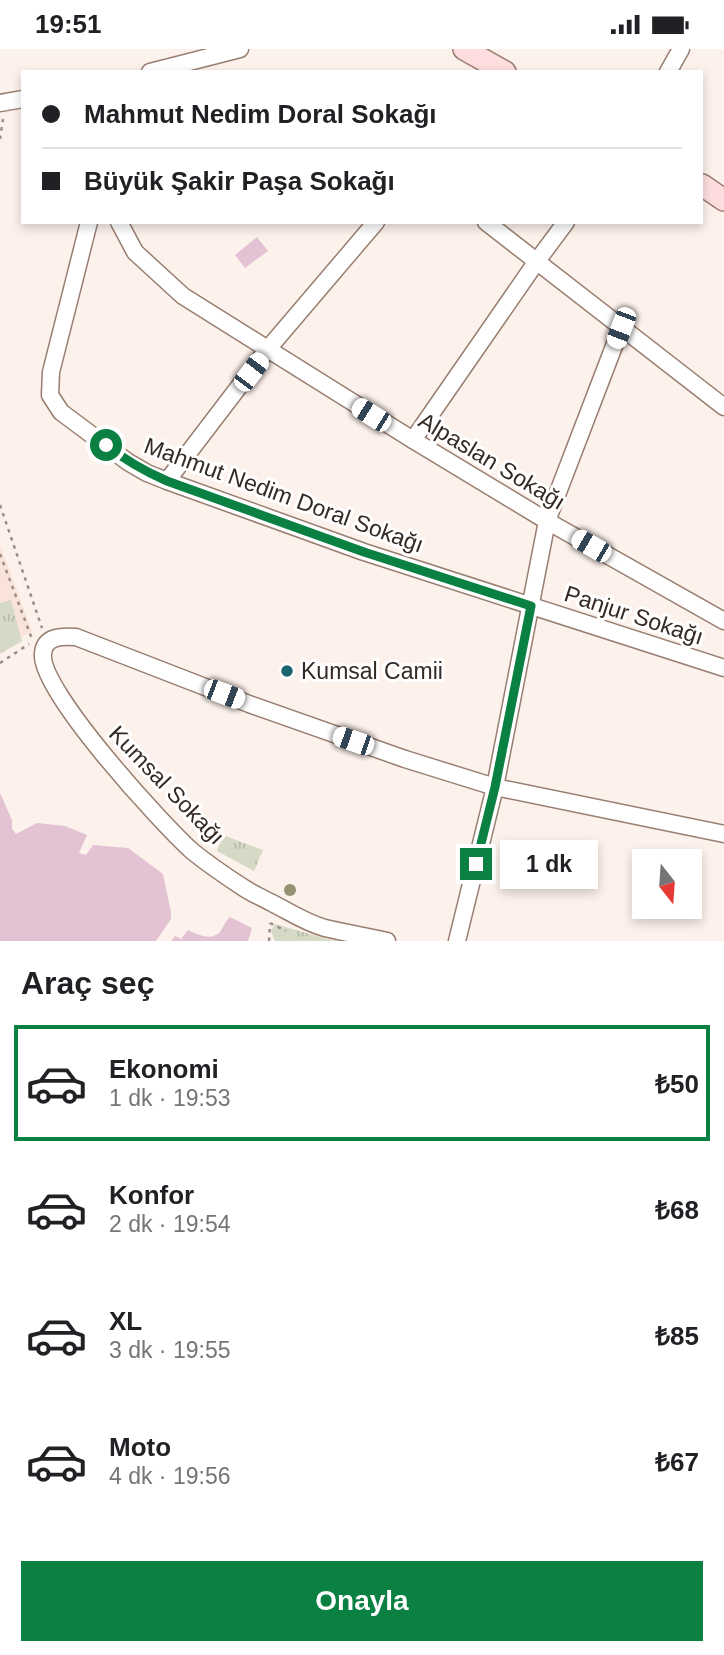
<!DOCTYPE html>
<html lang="tr">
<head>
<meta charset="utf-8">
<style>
  :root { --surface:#fff; --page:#f2f2f2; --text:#202124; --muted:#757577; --line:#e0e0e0; --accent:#0b8043 }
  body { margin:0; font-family:Arial,sans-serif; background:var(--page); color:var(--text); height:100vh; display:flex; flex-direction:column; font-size:26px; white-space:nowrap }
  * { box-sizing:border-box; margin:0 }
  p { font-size:23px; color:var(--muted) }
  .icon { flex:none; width:38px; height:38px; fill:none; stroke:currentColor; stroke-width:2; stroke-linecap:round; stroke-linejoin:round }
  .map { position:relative; height:892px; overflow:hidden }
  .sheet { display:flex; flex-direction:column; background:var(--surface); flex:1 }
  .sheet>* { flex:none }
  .banner { position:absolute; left:21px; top:21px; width:682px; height:154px; border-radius:0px; box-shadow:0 4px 10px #0003; display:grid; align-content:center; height:154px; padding:0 21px; background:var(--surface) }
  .needle { width:46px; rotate:163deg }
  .buttons { position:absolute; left:632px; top:800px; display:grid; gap:14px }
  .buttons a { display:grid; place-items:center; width:70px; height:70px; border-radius:0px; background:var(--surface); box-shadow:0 4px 10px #0003; font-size:35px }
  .end { position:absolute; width:32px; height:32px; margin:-16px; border:9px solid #0b8043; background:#fff; box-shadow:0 0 0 4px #fff }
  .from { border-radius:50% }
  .bubble { position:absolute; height:49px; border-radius:0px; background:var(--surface); box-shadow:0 4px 10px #0003; font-size:23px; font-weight:600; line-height:49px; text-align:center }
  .car { position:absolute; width:21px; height:42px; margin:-21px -10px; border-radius:9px; box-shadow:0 0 5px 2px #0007; background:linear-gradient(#fff 24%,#345 0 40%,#fff 0 76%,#345 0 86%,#fff 0) }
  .banner b { display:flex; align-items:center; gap:24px; height:66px; font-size:26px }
  .banner b+b { border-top:2px solid var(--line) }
  .banner i { width:18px; height:18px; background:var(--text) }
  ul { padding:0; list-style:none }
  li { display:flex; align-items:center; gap:21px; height:116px; margin:0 14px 10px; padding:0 7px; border:4px solid transparent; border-radius:0px }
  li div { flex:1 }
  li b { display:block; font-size:26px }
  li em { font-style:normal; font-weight:600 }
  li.active { border-color:var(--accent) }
  li>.icon { width:63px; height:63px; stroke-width:1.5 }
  h2 { padding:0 21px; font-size:32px; line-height:84px }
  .button { display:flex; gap:14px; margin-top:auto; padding:14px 21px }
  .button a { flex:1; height:80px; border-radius:0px; background:var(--accent); color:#fff; font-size:28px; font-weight:600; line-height:80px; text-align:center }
  .status { display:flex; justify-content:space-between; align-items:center; height:49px; padding:0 35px; background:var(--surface); direction:ltr }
  .status svg { height:19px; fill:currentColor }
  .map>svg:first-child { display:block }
  .built { fill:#fae4d9 }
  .grass { fill:url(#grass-tufts) }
  .water { fill:#e3c2d3 }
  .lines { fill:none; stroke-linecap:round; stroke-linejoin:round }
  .street-casing { stroke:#987e70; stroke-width:19 }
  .secondary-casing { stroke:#987e70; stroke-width:24 }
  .path { stroke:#9a8e88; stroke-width:2.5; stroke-dasharray:3.5 5; stroke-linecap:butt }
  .street { stroke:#fff; stroke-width:16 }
  .secondary { stroke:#feddde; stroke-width:21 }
  .tree { fill:#949273 }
  .route { stroke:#0b8043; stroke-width:9 }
  .poi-dot { fill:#1a6371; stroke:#fff; stroke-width:2.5 }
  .labels { text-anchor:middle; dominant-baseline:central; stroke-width:6; stroke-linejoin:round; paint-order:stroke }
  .street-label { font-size:23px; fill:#352a24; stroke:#fff }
  .poi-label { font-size:23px; fill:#352a24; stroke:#fff; text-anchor:start }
</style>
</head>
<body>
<div class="status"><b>19:51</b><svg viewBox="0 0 49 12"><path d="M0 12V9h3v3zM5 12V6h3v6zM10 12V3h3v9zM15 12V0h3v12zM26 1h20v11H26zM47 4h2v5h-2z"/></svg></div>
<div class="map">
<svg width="724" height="892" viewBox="0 0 724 892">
  <defs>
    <pattern id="grass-tufts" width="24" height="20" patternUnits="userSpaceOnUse" patternTransform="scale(1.75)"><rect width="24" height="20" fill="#d5d9c5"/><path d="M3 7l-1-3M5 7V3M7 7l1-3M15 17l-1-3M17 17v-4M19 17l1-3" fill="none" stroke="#b7baa9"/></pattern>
  </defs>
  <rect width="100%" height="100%" fill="#fdf1eb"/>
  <!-- built -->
  <polygon class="built" points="0,496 32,582 0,601"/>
  <!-- grass -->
  <g class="grass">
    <polygon points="11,551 22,592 0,605 0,554"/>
    <polygon points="223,786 263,801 254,822 217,802"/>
    <polygon points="275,875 334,892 275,892 271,882"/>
  </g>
  <!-- water -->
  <g class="water">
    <polygon points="257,188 268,202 245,219 235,206"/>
    <polygon points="0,744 12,771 12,780 16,785 37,774 65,777 87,786 79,804 86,806 93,796 128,799 163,825 171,863 171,870 156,892 0,892"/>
    <path d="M 230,868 L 252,879 L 248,892 L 171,892 L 175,887 L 181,890 L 188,881 C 198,886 211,892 220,883 C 224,877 225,873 230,868 Z"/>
  </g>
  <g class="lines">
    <defs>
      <g id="street">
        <polyline points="150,23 240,0"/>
        <polyline points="668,23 681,0"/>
        <polyline points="0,54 23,50"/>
        <polyline points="89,173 51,323 50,346 61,363 128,413 147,424 167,432 364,503 724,619"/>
        <polyline points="119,173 135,203 183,247 413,391 547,472 724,572"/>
        <polyline points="486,173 724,358"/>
        <polyline points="413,391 537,212 566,173"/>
        <polyline points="167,432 267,301 376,173"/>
        <path d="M 387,892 C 367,887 345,884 325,879 C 306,874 290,863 272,854 C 263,849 253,845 244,839 C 227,828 208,815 192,802 C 162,775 39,641 43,605 C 44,587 62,587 76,588 L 249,655 L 405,710 L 495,738 L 724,785"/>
        <polyline points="457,892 495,738 547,472 621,279"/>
      </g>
      <g id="secondary">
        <polyline points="464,0 505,23"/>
        <polyline points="702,136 724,151"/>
      </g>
    </defs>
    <!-- street casing -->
    <use href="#street" class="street-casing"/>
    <!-- secondary casing -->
    <use href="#secondary" class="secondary-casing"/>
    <!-- path -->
    <g class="path">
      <polyline points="0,90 3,70"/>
      <polyline points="0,456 42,579"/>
      <polyline points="0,505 32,590"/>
      <polyline points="0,614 29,595"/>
      <polyline points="270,874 286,882"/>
      <polyline points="269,892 270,874"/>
    </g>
    <!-- street -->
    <use href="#street" class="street"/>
    <!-- secondary -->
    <use href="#secondary" class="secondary"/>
  </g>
  <!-- trees -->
  <circle class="tree" cx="290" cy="841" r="6"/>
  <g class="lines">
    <!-- route -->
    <path class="route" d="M 106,396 C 125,411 144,422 167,432 L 364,503 L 531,557 L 495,738 L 476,815"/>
  </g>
  <!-- markers -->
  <circle class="poi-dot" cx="287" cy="622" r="7"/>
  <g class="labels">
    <!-- street labels -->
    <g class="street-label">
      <text transform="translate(492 412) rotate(31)">Alpaslan Sokağı</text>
      <text transform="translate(284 446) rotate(20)">Mahmut Nedim Doral Sokağı</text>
      <text transform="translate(634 566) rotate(18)">Panjur Sokağı</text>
      <text transform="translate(167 736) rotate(46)">Kumsal Sokağı</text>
    </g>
    <!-- poi labels -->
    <g class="poi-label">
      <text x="301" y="622">Kumsal Camii</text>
    </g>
  </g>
</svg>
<div class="buttons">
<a><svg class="needle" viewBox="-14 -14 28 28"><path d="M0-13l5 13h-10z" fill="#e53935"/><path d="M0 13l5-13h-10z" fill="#757577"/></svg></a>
</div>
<i class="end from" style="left:106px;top:396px"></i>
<i class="end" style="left:476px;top:815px"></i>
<div class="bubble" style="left:500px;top:791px;width:98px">1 dk</div>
<i class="car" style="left:621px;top:279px;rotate:201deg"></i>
<i class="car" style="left:251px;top:323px;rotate:37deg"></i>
<i class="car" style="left:371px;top:366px;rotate:302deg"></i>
<i class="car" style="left:591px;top:497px;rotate:300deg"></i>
<i class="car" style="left:224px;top:645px;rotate:111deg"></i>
<i class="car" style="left:353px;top:692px;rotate:289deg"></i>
<div class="banner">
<b><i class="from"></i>Mahmut Nedim Doral Sokağı</b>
<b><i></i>Büyük Şakir Paşa Sokağı</b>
</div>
</div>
<section class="sheet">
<h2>Araç seç</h2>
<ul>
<li class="active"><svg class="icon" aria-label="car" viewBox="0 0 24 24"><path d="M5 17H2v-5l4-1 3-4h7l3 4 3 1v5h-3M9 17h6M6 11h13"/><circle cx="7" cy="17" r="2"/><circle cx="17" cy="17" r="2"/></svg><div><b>Ekonomi</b><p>1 dk · 19:53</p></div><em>₺50</em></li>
<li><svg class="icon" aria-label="car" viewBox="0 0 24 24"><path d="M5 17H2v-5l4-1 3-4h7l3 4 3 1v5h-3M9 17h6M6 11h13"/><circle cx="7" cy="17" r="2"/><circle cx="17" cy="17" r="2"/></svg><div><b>Konfor</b><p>2 dk · 19:54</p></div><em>₺68</em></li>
<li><svg class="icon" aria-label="car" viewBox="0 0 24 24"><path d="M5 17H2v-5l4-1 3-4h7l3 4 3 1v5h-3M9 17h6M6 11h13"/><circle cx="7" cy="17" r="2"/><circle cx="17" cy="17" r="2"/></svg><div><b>XL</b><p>3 dk · 19:55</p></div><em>₺85</em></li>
<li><svg class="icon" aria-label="car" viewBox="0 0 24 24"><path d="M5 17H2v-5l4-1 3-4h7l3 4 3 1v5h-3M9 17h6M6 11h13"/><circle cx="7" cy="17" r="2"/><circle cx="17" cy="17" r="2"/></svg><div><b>Moto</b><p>4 dk · 19:56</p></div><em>₺67</em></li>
</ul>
<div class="button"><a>Onayla</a></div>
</section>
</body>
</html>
